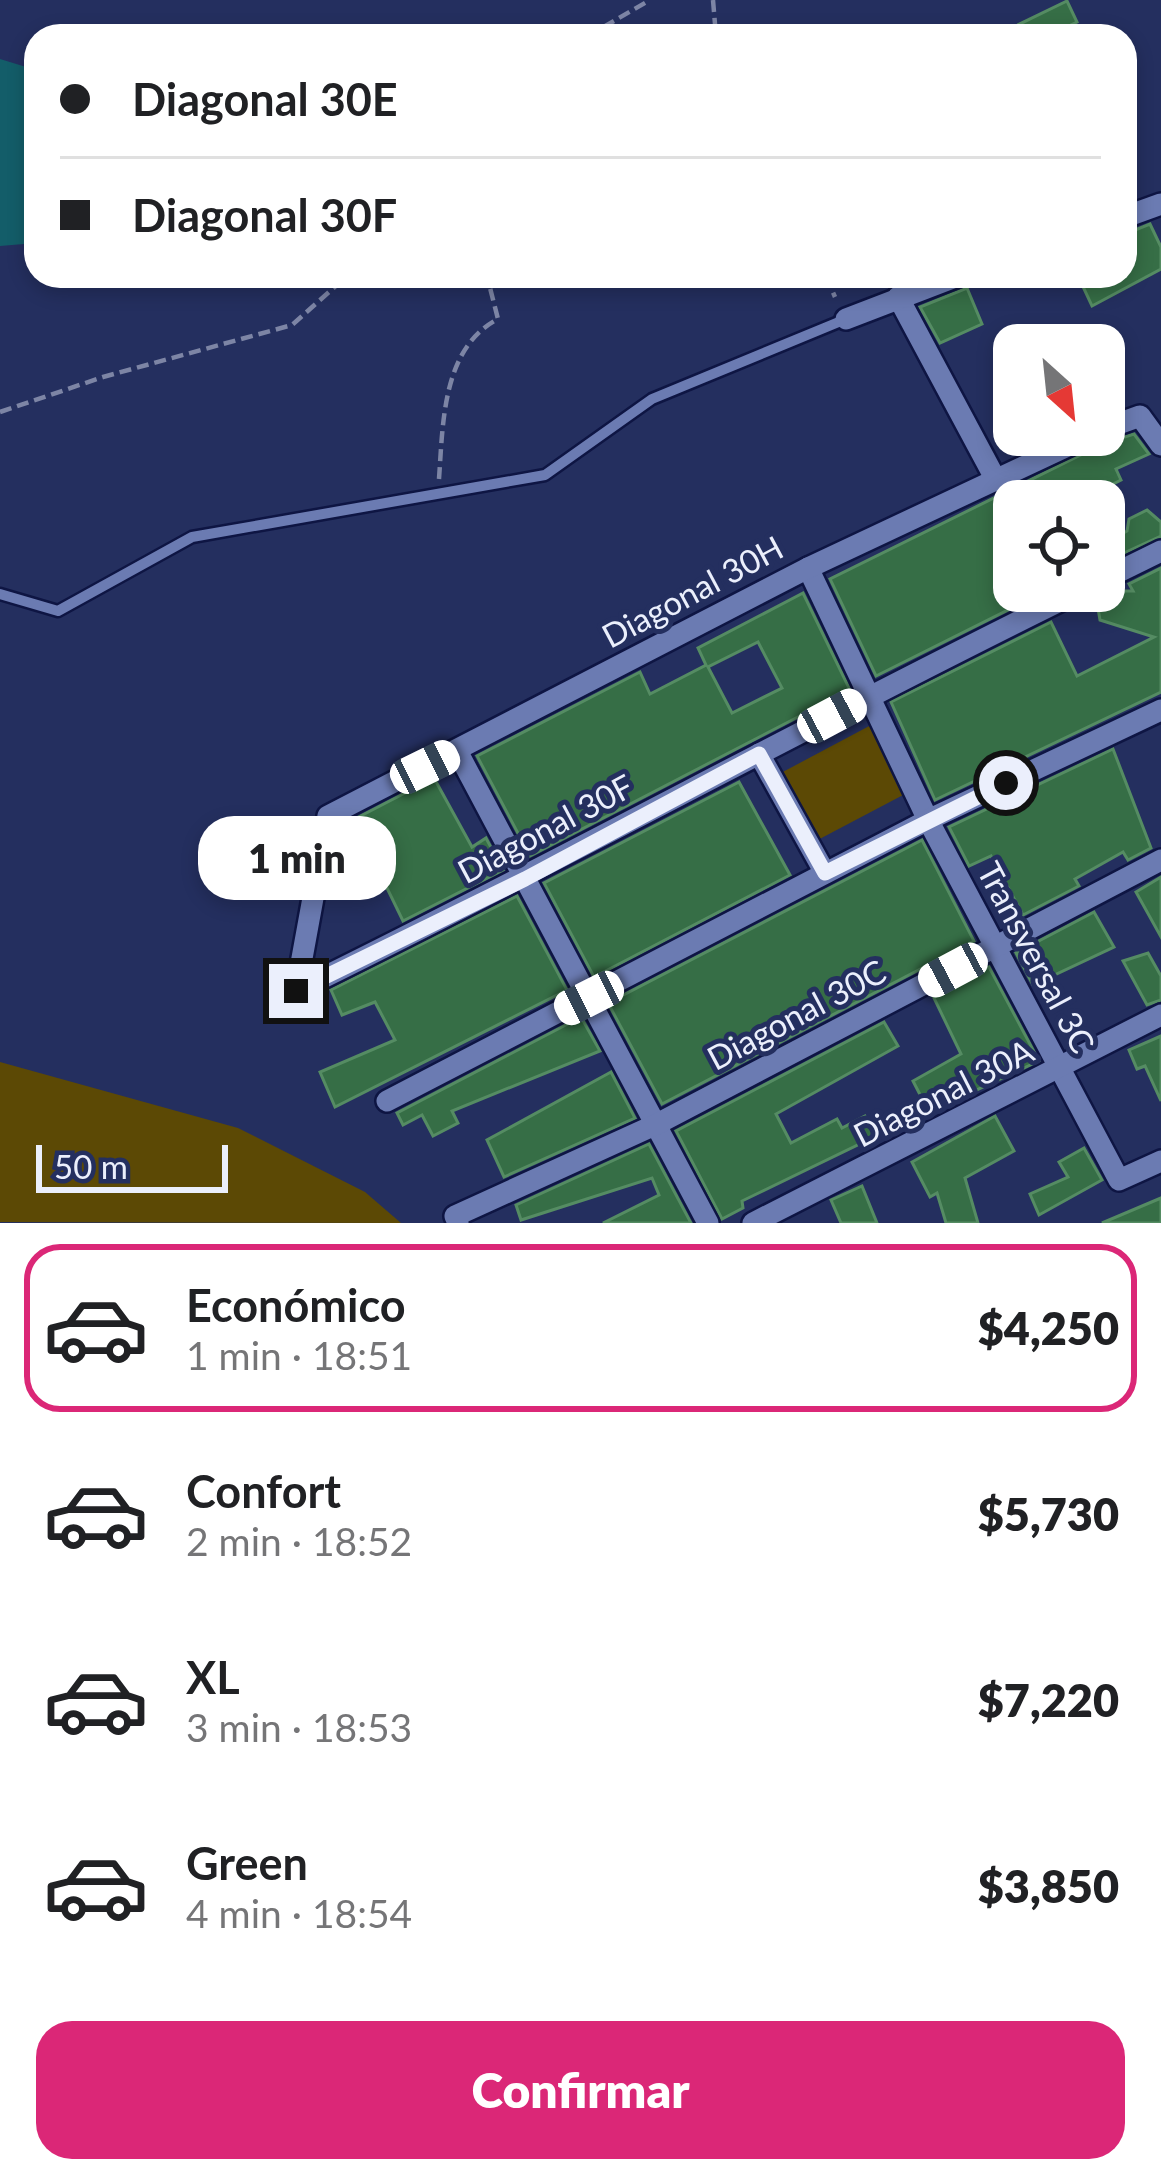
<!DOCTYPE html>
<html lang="es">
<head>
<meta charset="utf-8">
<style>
  :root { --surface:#fff; --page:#f6f6f6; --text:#202124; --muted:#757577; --line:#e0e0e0; --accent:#db2777 }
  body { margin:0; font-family:Lato,sans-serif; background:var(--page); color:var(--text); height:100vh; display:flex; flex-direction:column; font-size:45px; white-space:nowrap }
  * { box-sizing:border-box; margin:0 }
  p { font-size:39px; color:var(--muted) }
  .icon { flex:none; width:66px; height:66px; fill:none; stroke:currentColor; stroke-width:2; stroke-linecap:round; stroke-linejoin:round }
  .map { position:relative; height:1223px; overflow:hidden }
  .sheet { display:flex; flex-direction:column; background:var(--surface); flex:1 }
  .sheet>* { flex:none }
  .hud { position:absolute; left:24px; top:24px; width:1113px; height:264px; border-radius:36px; box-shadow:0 6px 18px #0003; display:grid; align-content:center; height:264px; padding:0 36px; background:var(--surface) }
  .needle { width:78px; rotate:153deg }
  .tools { position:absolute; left:993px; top:324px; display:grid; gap:24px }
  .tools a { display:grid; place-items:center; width:132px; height:132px; border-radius:24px; background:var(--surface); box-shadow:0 6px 18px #0003; font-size:60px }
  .scale { position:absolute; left:36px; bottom:30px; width:192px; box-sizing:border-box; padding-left:12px; border:6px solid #ebeffc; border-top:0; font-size:33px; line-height:42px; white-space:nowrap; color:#ebeffc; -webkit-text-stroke:9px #242f5f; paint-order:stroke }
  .end { position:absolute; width:54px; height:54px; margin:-27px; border:15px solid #ebeffc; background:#111; box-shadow:0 0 0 6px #111 }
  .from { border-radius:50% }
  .bubble { position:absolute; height:84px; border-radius:36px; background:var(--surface); box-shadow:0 6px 18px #0003; font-size:39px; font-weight:800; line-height:84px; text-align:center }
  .car { position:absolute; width:36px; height:72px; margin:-36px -18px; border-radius:15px; box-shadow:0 0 9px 3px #0007; background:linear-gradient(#fff 24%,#345 0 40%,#fff 0 76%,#345 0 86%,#fff 0) }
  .hud b { display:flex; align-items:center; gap:42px; height:114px; font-size:45px }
  .hud b+b { border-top:3px solid var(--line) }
  .hud i { width:30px; height:30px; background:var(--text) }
  ul { padding:21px 0 0; list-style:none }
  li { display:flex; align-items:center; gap:36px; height:168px; margin:0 24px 18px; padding:0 12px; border:6px solid transparent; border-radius:36px }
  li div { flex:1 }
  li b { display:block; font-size:45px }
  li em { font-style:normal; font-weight:800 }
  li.selected { border-color:var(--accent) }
  li>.icon { width:108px; height:108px; stroke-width:1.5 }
  .action { display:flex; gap:24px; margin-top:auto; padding:24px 36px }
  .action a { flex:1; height:138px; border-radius:36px; background:var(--accent); color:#fff; font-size:48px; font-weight:800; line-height:138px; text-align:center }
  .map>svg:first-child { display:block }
  .green { fill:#5c4905 }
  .water { fill:#135d69 }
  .building { fill:#366e46; stroke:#558c63; stroke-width:3; fill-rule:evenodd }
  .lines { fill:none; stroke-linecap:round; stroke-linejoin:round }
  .service-casing { stroke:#0e1543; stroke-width:15 }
  .minor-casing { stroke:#0e1543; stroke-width:26 }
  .path { stroke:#7d85a5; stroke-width:4.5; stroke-dasharray:12 6; stroke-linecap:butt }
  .service { stroke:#6b7bb2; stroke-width:10 }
  .minor { stroke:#6b7bb2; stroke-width:21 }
  .route { stroke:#ebeffc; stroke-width:15 }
  .labels { text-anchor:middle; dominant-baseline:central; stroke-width:10; stroke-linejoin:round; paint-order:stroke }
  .street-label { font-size:33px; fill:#ebeffc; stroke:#242f5f }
</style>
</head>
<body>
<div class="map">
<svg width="1161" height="1223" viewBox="0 0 1161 1223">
  <rect width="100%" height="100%" fill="#242f5f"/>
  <!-- green -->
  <g class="green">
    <polygon points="873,724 905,794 812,843 779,774"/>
    <polygon points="0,1062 238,1128 365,1192 401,1223 0,1222"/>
  </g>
  <!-- water -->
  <polygon class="water" points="0,59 36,70 36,243 0,246"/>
  <!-- building -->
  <g class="building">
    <polygon points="1067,1 1077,22 1048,36 995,36"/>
    <polygon points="1150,224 1161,247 1161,269 1092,306 1078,276 1125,276 1125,234"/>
    <polygon points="967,288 982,324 940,343 920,307"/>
    <polygon points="1134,434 1149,454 1116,469 1121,480 1089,496 1092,501 1014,501 1014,512 997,520 1014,550 1014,591 1038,595 876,676 830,579 1103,444"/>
    <polygon points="1147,510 1161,522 1161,536 1115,557 1107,542 1127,531 1129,519"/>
    <polygon points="1161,568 1161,692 935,800 891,702 1051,622 1077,676 1154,637 1100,620 1095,591 1133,591 1129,584"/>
    <path d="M 803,593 L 850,690 L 530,856 L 477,756 L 640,672 L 650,694 L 706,665 L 698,648 ZM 758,642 L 782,688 L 732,713 L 708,667 Z"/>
    <polygon points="1113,749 1151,848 1128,860 1123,852 1075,879 1079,886 1023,915 991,856 969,866 949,827"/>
    <polygon points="434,778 472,847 486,838 503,870 403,921 369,851 346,894 330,886 335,863 352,830 349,822"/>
    <polygon points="739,782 790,875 594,977 544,883"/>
    <polygon points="922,840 974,941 662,1104 608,1003"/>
    <polygon points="1161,877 1161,937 1136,892"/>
    <polygon points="517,896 567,990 335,1107 320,1072 395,1040 375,1002 342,1015 331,990"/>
    <polygon points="1094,912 1114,947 1033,985 1016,953"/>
    <polygon points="1148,953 1161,976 1161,1000 1147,1005 1123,961"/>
    <polygon points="989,967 1039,1061 929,1112 913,1081 961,1054 933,996"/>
    <polygon points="581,1017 600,1051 452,1111 458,1123 433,1136 422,1115 403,1125 397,1113"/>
    <polygon points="884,1022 898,1046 776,1114 791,1143 837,1119 842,1128 865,1116 876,1136 742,1201 743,1208 722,1219 676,1131"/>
    <polygon points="1161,1036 1161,1101 1145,1066 1137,1069 1129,1050"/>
    <polygon points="611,1072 635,1118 504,1177 487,1140"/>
    <polygon points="995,1116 1014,1151 965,1178 978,1223 946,1223 937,1193 930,1197 912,1162"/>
    <polygon points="649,1144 691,1223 603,1223 659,1195 652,1178 521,1220 516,1205"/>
    <polygon points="1084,1148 1102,1180 1039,1215 1030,1194 1068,1177 1059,1162"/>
    <polygon points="862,1186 877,1223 841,1223 831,1200"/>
    <polygon points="1161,1198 1161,1223 1102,1223"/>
  </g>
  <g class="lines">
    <defs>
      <polyline id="service" points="0,594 58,611 192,537 545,475 652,399 846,319"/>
      <g id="minor">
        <polyline points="1125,217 1161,204"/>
        <polyline points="898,297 996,480"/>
        <polyline points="846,319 958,276"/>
        <polyline points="1104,429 1140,416 1161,445"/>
        <polyline points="808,568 928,820 1119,1180 1161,1161"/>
        <polyline points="1104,579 1161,551"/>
        <polyline points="457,751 708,1223"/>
        <polyline points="759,754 825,873"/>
        <polyline points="296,991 328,816 808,568 1091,435"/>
        <path d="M 296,991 C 560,862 816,720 1080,591"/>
        <polyline points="387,1101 928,820 1161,710"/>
        <polyline points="458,1223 455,1216 657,1124 1161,860"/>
        <polyline points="753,1223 1161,1015"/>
      </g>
    </defs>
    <!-- service casing -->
    <use href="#service" class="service-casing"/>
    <!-- minor casing -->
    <use href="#minor" class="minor-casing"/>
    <!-- path -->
    <g class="path">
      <polyline points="713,0 716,36"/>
      <polyline points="588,36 650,0"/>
      <polyline points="826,276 835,297"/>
      <polyline points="0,412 103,377 292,325 347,276"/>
      <path d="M 439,479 C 443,424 442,348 498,319 L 487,276"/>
    </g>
    <!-- service -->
    <use href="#service" class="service"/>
    <!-- minor -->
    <use href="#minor" class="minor"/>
  </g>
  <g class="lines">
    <!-- route -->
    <polyline class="route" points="296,991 525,879 759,754 825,873 1006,783"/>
  </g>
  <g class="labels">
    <!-- street labels -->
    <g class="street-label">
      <text transform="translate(692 591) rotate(-28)">Diagonal 30H</text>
      <text transform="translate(545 828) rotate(-28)">Diagonal 30F</text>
      <text transform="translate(1037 957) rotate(62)">Transversal 3C</text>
      <text transform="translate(796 1014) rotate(-28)">Diagonal 30C</text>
      <text transform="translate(943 1092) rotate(-27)">Diagonal 30A</text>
    </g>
  </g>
</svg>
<div class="tools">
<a><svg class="needle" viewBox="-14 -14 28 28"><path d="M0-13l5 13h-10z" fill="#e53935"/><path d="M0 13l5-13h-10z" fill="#757577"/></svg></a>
<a><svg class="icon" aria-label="locate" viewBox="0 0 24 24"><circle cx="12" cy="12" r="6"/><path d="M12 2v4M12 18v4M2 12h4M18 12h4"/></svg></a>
</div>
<div class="scale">50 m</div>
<i class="end from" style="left:1006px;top:783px"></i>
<i class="end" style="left:296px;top:991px"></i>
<div class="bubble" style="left:198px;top:816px;width:198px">1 min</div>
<i class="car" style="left:832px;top:716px;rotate:62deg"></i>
<i class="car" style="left:425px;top:767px;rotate:64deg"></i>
<i class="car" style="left:953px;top:970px;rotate:242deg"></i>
<i class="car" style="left:589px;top:998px;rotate:243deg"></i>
<div class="hud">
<b><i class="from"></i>Diagonal 30E</b>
<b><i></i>Diagonal 30F</b>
</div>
</div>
<section class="sheet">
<ul>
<li class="selected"><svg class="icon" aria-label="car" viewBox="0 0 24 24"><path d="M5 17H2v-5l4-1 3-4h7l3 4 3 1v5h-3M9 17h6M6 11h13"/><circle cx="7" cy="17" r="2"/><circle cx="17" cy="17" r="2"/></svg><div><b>Económico</b><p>1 min · 18:51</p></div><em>$4,250</em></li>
<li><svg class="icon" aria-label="car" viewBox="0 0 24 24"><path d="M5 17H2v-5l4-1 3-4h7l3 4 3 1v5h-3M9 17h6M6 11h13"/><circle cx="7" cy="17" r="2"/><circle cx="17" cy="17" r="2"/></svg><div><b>Confort</b><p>2 min · 18:52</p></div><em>$5,730</em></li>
<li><svg class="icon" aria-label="car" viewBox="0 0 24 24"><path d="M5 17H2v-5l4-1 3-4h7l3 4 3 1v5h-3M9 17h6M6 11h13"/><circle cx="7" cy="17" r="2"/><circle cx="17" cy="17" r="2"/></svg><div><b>XL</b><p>3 min · 18:53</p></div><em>$7,220</em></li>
<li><svg class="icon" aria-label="car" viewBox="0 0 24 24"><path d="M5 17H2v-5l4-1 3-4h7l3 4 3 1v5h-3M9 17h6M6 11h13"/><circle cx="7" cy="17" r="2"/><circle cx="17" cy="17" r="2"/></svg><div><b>Green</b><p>4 min · 18:54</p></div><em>$3,850</em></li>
</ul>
<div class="action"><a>Confirmar</a></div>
</section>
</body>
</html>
